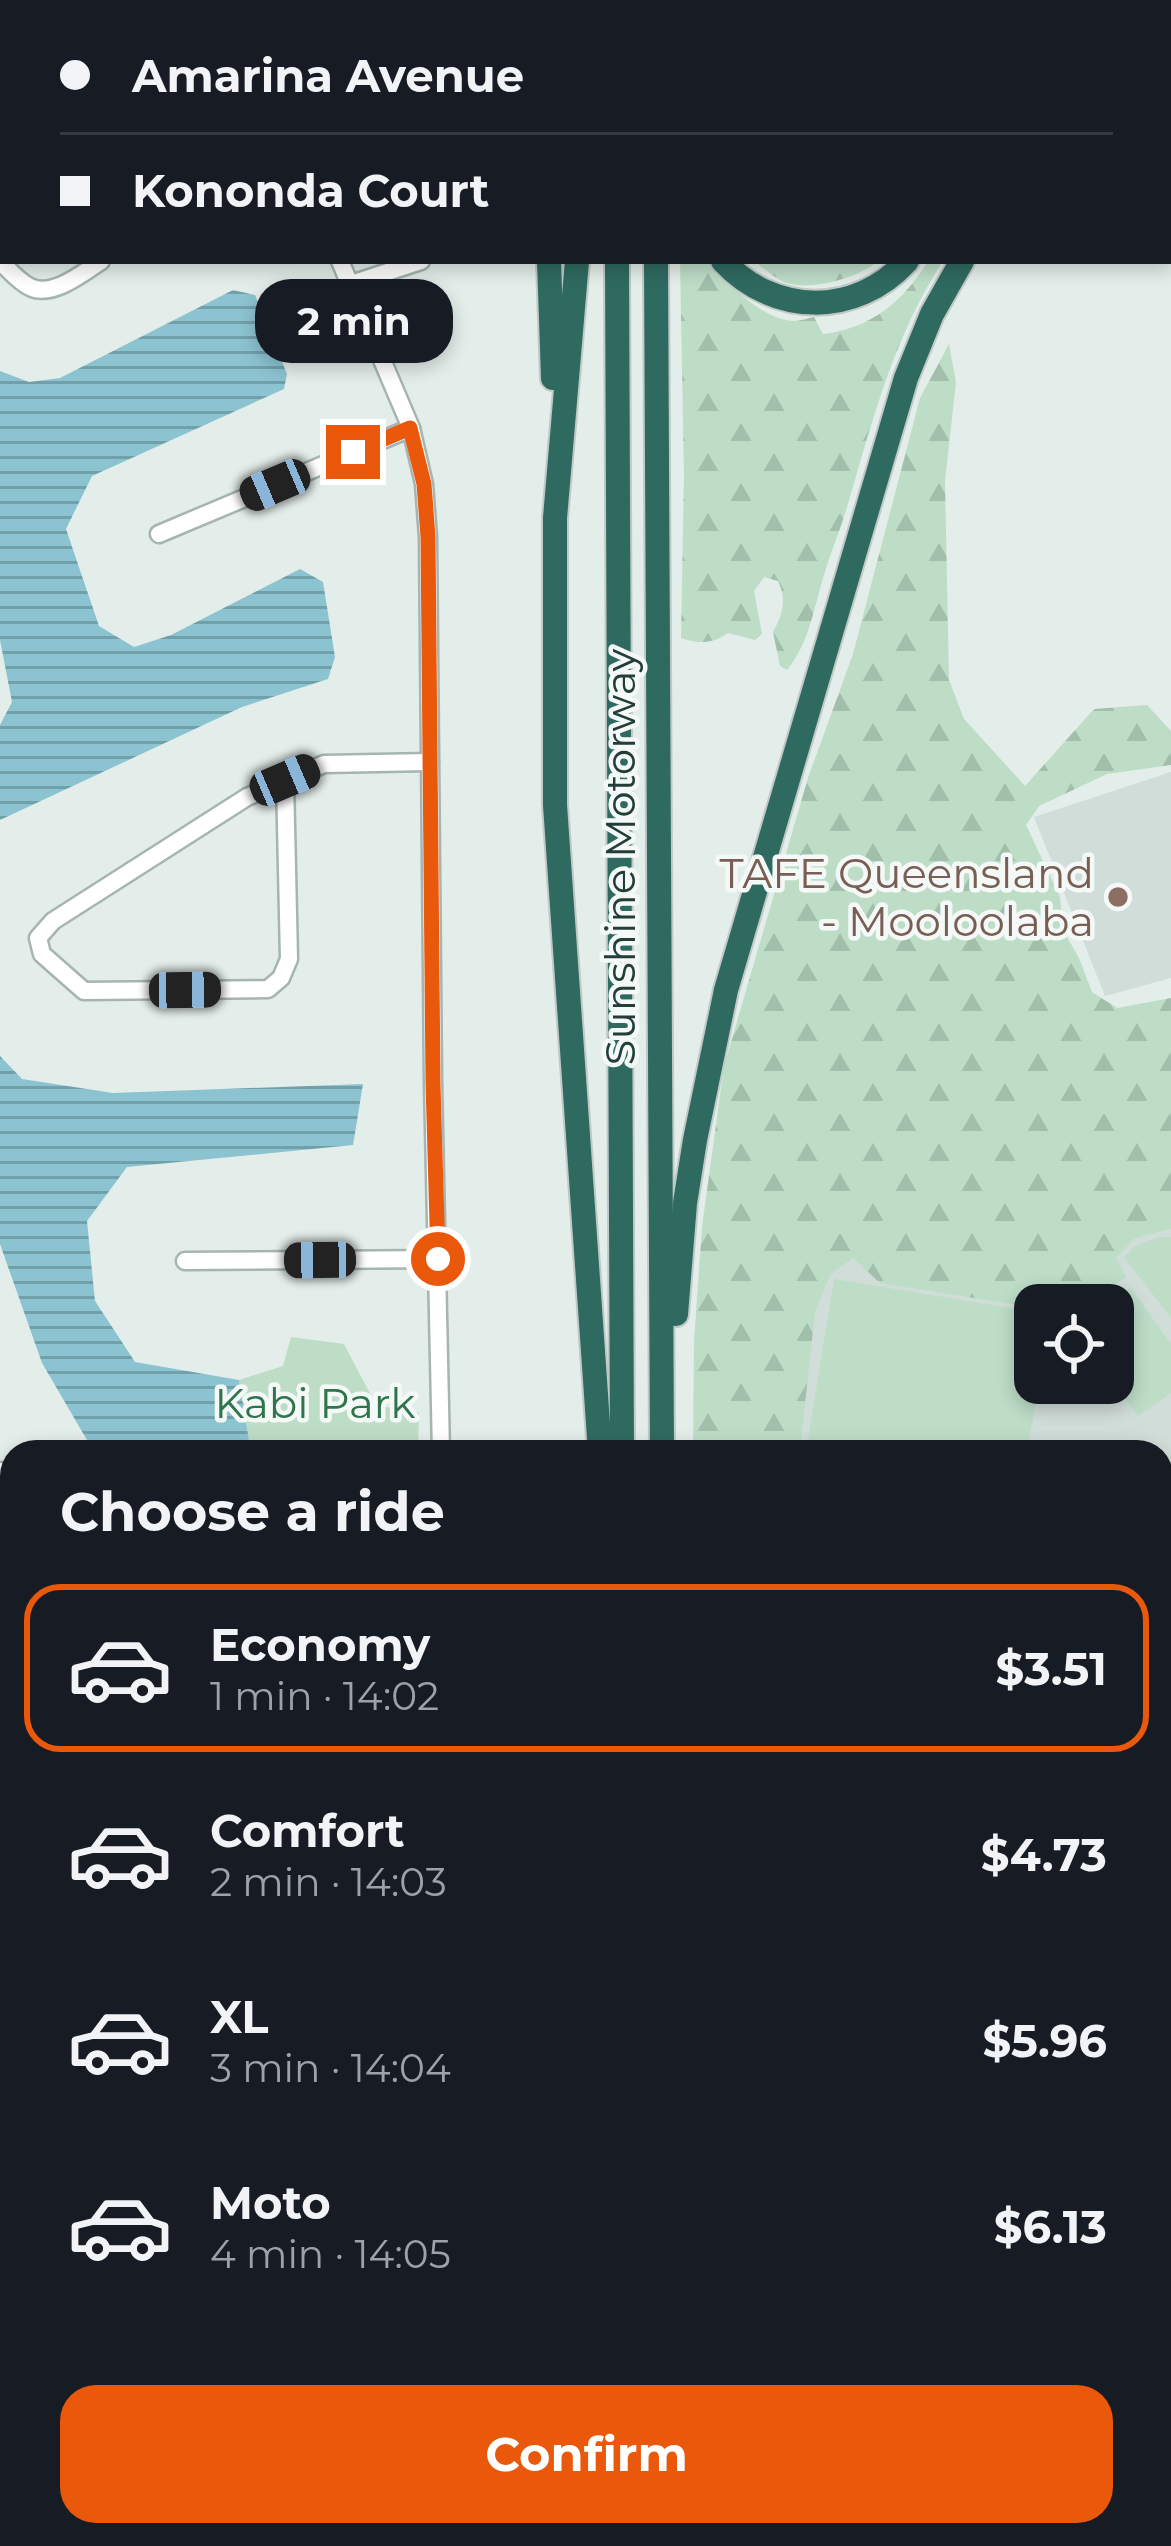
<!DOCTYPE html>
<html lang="en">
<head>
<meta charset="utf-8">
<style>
  :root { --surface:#171b24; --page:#242831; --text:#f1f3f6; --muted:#9ea1a6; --line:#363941; --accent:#ea580c }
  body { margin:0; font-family:Montserrat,sans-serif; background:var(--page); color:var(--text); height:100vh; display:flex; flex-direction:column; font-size:45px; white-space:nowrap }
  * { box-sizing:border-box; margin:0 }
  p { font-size:39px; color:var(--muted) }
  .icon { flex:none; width:66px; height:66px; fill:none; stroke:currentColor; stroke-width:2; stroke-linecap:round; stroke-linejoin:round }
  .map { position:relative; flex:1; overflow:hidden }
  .drawer { position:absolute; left:0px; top:1440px; width:1173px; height:1107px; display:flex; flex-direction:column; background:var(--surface); border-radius:36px 36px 0 0; box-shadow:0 6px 18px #0003 }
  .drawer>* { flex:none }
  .banner { position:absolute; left:0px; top:0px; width:1173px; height:264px; box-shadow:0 6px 18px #0003; display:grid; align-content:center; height:264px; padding:0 60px; background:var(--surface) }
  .fabs { position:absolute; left:1014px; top:1284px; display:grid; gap:24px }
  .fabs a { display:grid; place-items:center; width:120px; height:120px; border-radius:24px; background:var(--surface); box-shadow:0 6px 18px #0003; font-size:60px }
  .end { position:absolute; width:54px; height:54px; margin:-27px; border:15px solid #ea580c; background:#fff; box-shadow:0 0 0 6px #fff }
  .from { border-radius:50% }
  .bubble { position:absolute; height:84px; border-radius:36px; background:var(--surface); box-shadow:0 6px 18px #0003; font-size:39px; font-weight:700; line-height:84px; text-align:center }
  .car { position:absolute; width:36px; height:72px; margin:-36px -18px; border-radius:15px; box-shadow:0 0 9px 3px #0007; background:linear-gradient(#222 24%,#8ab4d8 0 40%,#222 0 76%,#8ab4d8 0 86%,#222 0) }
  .banner b { display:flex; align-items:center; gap:42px; height:114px; font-size:45px }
  .banner b+b { border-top:3px solid var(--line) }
  .banner i { width:30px; height:30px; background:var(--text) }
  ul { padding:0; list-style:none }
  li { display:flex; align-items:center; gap:36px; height:168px; margin:0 24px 18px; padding:0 36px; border:6px solid transparent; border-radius:36px }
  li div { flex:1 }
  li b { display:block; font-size:45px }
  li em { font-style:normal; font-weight:700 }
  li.on { border-color:var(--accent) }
  li>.icon { width:108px; height:108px; stroke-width:1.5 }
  h2 { padding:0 60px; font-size:54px; line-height:144px }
  .primary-button { display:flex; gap:24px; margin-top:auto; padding:24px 60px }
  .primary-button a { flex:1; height:138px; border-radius:36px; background:var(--accent); color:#fff; font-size:48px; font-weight:700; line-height:138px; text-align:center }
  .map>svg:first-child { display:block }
  .built { fill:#d1ddd8; fill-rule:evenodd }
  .green { fill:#bdddc7 }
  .forest { fill:url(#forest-firs) }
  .water { fill:url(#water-rules) }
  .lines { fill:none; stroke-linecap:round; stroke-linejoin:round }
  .stream { stroke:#8cc3d0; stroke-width:3 }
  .minor-casing { stroke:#a6b5b0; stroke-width:21 }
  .highway-casing { stroke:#c1c9c7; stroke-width:28 }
  .minor { stroke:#fff; stroke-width:16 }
  .highway { stroke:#2f6a60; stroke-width:24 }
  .route { stroke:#ea580c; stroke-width:15 }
  .education-dot { fill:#8d6e63; stroke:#f4f9f7; stroke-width:4.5 }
  .labels { text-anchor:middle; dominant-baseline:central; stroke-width:9; stroke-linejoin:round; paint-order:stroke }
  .street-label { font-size:42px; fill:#233e38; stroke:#f4f9f7 }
  .education-label { font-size:42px; fill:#785e54; stroke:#f4f9f7; text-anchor:end }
  .park-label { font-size:42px; fill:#2e744c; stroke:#f4f9f7 }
</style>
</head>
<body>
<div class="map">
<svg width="1171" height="2546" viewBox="0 0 1171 2546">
  <defs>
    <pattern id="forest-firs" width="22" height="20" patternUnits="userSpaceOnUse" patternTransform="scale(3)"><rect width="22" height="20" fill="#bdddc7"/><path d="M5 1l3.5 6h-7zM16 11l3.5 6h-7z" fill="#a2bfac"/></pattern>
    <pattern id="water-rules" width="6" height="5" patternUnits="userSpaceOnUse" patternTransform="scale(3)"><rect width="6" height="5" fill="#8cc3d0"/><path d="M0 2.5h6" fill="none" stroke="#72a0aa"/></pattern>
  </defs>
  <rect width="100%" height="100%" fill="#e3ede9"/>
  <!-- built -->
  <g class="built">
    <polygon points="1171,772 1171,978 1105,996 1034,817"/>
    <path d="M 1171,1192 L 1171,2079 L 1168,2079 L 1161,2074 L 1161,1452 L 771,1452 L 809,1193 ZM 1035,1305 L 1113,1305 L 1113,1383 L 1035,1383 Z"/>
    <polygon points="1161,2247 1171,2247 1171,2546 720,2546 720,2535 1161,2535"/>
  </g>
  <!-- green -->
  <g class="green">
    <polygon points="1158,1237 1171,1237 1171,1318 1124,1257 1134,1247"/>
    <polygon points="834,1279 1035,1312 1035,1383 1039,1383 1027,1452 806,1452"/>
    <polygon points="1130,1287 1171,1344 1171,1393 1138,1416 1113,1382 1113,1305 1105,1305"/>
    <polygon points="291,1337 344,1344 376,1405 419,1413 418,1452 251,1452 239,1380 283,1366"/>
    <polygon points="1161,2092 1171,2101 1171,2191 1161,2182"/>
    <polygon points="0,2228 9,2250 12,2251 12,2403 0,2381"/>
    <rect x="51" y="2535" width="528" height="11"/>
  </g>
  <!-- forest -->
  <g class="forest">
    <polygon points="932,0 1171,0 1171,11 1170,3 946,3"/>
    <path d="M 680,261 L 711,261 C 728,285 763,320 794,321 C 801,321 808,318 814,317 L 823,334 C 870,329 904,301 928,261 L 943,261 C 895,334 872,421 848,504 C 841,528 831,551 824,575 C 814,607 809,644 787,670 L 780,666 L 773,632 C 783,614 787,600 778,581 L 764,577 L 754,591 L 762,634 L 755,640 L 728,633 C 713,644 698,644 681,638 L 684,476 Z"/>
    <path d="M 754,261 L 878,261 C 858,278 812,291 786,283 C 776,279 763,268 754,261 Z"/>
    <polygon points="949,344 956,382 945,481 949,680 964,719 1025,786 1094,709 1147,705 1171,731 1171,765 1107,774 1039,806 1026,825 1060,897 1063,930 1079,958 1092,992 1117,1008 1171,998 1171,1229 1135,1238 1116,1258 1126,1277 1087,1305 1035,1305 1035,1308 880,1283 853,1258 830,1275 815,1312 800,1450 693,1452 694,1341 702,1227 724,1066 808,778 853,654 920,398"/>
  </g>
  <!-- water -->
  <g class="water">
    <polygon points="233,290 255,295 287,374 284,389 92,476 66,529 99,626 134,647 171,635 300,569 323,582 335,657 328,679 242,707 0,820 0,725 12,702 0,640 0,371 29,382 60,378"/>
    <polygon points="0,1056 22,1079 113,1093 363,1084 353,1145 127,1167 87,1221 95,1301 135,1362 239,1380 251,1452 94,1452 42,1363 0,1244"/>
  </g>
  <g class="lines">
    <!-- stream -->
    <g class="stream">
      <polyline points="0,2307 12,2318"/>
      <polyline points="114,2535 114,2546"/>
    </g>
    <defs>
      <g id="minor">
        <polyline points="116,0 120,3"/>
        <polyline points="0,135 3,133"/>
        <path d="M 0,261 C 9,270 19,282 30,287 C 52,298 83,273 101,261"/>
        <polyline points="340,261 411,428 424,484 428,537 433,1083 441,1452"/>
        <polyline points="351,284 421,261"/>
        <polyline points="159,534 411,428"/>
        <polyline points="285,780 289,959 281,978 268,989 84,991 42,954 38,938 53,921 247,797 324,764 430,762"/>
        <polyline points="185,1261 438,1259"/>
        <polyline points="0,1471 12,1491"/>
        <polyline points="0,1682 12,1675"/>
        <polyline points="0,1840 5,1837"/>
        <polyline points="0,1930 12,1951"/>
        <polyline points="0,2177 12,2177"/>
      </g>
      <g id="highway">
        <polyline points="435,0 437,3"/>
        <polyline points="582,0 591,3"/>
        <polyline points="629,0 639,3"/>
        <polyline points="676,0 676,3"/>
        <polyline points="851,0 858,3"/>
        <polyline points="1170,40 1171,40"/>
        <polyline points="1170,64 1171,64"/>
        <polyline points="1170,98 1171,98"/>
        <polyline points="549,261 553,378"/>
        <polyline points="577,261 555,518 555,805 600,1452"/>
        <polyline points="617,261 622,1452"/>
        <polyline points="656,261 662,1452"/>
        <path d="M 723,261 C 774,316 856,317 907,261"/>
        <polyline points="676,1314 685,1203 695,1140 726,990 906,378 932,314 962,261"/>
        <polyline points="627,2535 628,2546"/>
        <polyline points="666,2535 666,2546"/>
      </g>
    </defs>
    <!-- minor casing -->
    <use href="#minor" class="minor-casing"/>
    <!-- highway casing -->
    <use href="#highway" class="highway-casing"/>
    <!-- minor -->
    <use href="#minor" class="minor"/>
    <!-- highway -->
    <use href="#highway" class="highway"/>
  </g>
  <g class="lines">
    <!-- route -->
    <polyline class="route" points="353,452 410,428 424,484 428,537 433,1083 438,1259"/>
  </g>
  <!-- markers -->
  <circle class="education-dot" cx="1118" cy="897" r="12"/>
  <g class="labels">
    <!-- street labels -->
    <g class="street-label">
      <text transform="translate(620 857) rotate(-90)">Sunshine Motorway</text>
    </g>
    <!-- education labels -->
    <g class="education-label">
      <text x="1094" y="873">TAFE Queensland<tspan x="1094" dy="48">- Mooloolaba</tspan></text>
    </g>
    <!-- park labels -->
    <g class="park-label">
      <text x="315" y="1403">Kabi Park</text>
    </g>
  </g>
</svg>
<div class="fabs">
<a><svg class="icon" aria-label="locate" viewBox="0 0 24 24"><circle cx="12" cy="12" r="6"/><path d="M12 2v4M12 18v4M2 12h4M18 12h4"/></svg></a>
</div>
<i class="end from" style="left:438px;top:1259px"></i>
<i class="end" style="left:353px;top:452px"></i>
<div class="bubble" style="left:255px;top:279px;width:198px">2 min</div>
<i class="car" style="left:275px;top:485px;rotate:247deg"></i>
<i class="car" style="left:285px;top:780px;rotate:67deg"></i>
<i class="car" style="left:185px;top:990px;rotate:89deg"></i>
<i class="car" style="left:320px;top:1260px;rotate:269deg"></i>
<div class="banner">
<b><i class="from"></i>Amarina Avenue</b>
<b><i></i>Kononda Court</b>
</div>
<section class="drawer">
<h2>Choose a ride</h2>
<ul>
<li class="on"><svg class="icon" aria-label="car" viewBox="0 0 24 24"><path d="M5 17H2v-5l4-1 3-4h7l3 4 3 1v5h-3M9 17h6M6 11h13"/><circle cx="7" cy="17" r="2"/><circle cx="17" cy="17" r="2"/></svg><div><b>Economy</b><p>1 min · 14:02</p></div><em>$3.51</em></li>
<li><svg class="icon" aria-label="car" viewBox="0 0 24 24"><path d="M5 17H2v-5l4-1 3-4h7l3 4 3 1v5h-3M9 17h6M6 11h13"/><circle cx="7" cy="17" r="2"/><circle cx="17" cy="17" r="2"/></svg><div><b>Comfort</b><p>2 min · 14:03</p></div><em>$4.73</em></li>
<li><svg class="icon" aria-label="car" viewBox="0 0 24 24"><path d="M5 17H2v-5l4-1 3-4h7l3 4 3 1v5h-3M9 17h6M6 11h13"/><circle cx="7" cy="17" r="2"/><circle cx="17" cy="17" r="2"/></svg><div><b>XL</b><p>3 min · 14:04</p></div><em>$5.96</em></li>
<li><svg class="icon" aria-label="car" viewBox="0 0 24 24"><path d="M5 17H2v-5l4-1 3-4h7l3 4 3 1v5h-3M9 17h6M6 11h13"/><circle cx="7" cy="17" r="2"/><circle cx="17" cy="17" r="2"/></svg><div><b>Moto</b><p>4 min · 14:05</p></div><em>$6.13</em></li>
</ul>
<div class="primary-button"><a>Confirm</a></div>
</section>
</div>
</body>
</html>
